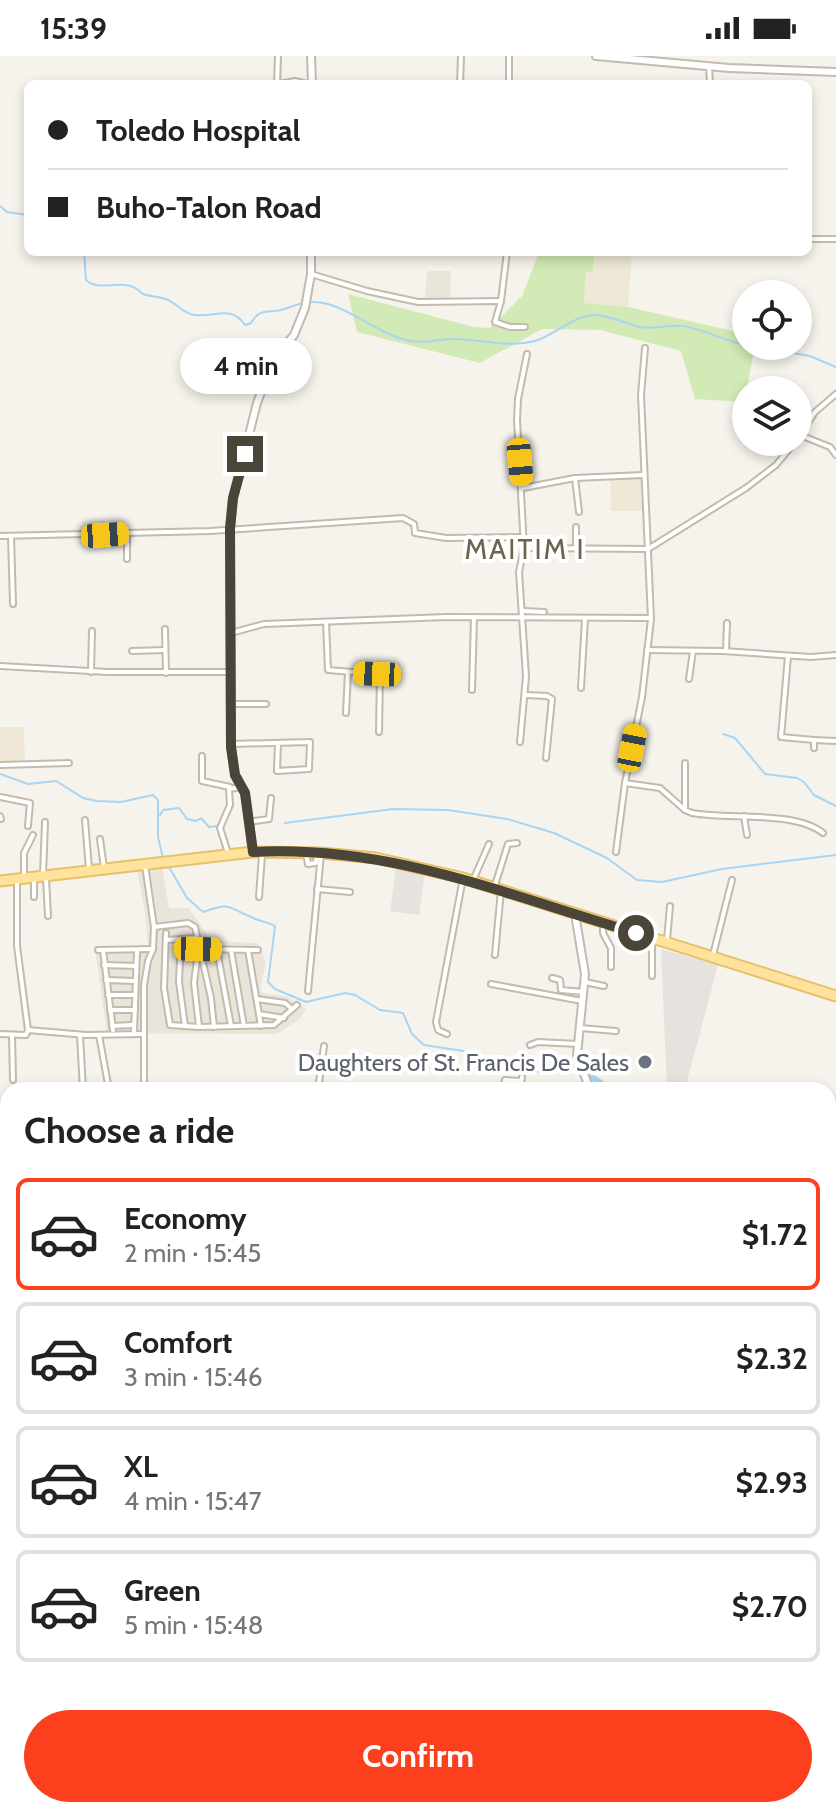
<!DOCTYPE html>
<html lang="en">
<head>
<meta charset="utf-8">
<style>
  :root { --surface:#fff; --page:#f2f2f2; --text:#222; --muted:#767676; --line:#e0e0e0; --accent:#fc3f1d }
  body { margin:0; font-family:Cabin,sans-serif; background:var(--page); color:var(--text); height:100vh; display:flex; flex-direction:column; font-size:30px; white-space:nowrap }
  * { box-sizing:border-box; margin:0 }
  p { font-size:26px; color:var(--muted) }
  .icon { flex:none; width:44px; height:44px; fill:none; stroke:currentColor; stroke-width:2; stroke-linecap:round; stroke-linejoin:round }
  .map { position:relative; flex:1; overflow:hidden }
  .drawer { position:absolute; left:0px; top:1026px; width:836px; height:736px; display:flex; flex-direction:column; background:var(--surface); border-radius:24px 24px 0 0; box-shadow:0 4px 12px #0003 }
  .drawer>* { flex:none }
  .guide { position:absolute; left:24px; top:24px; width:788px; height:176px; border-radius:12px; box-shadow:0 4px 12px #0003; display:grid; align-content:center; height:176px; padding:0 24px; background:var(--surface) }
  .tools { position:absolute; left:732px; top:224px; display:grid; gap:16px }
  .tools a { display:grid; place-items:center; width:80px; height:80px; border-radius:50%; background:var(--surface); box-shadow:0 4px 12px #0003; font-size:40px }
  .end { position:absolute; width:36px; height:36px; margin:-18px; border:10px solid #4b4439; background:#fff; box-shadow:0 0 0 4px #fff }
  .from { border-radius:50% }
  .bubble { position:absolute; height:56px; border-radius:28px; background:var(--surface); box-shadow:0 4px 12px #0003; font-size:26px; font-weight:700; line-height:56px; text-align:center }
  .car { position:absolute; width:24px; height:48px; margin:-24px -12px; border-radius:10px; box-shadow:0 0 6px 2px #0007; background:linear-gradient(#f5c518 24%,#345 0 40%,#f5c518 0 76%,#345 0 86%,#f5c518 0) }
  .guide b { display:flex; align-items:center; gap:28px; height:76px; font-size:30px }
  .guide b+b { border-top:2px solid var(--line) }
  .guide i { width:20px; height:20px; background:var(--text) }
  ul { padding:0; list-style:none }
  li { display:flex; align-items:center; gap:24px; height:112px; margin:0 16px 12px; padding:0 8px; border:4px solid var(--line); border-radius:12px }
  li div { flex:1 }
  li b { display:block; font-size:30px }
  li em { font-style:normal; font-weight:700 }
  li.selected { border-color:var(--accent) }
  li>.icon { width:72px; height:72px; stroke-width:1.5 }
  h2 { padding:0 24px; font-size:36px; line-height:96px }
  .cta { display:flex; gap:16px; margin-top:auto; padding:16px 24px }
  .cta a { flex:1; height:92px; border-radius:48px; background:var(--accent); color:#fff; font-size:32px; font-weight:700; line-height:92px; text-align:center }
  .status { display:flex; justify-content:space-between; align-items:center; height:56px; padding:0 40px; background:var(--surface); direction:ltr }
  .status svg { height:22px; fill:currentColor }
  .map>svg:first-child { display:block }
  .residential { fill:#eae5da }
  .industrial { fill:#e6e2dd }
  .education { fill:#efe8d6 }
  .green { fill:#d2eab5 }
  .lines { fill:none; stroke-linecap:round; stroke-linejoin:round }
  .stream { stroke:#a9d4f2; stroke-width:2 }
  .river { stroke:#a9d4f2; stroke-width:6 }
  .minor-casing { stroke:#c2bbae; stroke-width:8 }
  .tertiary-casing { stroke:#c2bbae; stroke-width:10 }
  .primary-casing { stroke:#e6c16a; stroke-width:13 }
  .minor { stroke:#fff; stroke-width:4 }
  .tertiary { stroke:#fff; stroke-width:6 }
  .primary { stroke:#ffe39c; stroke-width:9 }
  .route { stroke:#4b4439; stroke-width:10 }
  .worship-dot { fill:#6b7280; stroke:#fff; stroke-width:3 }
  .labels { text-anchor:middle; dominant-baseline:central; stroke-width:8; stroke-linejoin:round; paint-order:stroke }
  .worship-label { font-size:24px; fill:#5b616d; stroke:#fff; text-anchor:end }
  .quarter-label { font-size:28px; letter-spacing:2px; fill:#6e6250; stroke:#fff }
</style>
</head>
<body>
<div class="status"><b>15:39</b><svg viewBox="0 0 49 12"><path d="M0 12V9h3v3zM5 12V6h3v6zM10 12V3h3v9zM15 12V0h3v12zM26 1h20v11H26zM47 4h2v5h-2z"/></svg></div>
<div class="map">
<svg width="836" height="1762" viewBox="0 0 836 1762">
  <rect width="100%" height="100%" fill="#f6f3ec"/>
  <!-- residential -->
  <g class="residential">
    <polygon points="427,215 451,215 450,243 425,243"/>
    <polygon points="162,811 169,852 189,852 208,880 219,885 258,887 266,907 260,934 265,938 286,940 306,953 300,963 277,978 107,977 95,892 148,890 145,857 137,814"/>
    <polygon points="0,1468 8,1474 8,1712 0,1712"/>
    <polygon points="0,1727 8,1727 8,1754 187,1754 187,1762 0,1762"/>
  </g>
  <!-- industrial -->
  <g class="industrial">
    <polygon points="396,813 425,817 419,859 390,855"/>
    <polygon points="661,893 718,909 686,1029 667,1032"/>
  </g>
  <!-- education -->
  <g class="education">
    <polygon points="596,196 632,196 628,251 584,247 586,216 593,216"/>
    <polygon points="642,419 644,455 611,455 610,421"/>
    <polygon points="0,671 24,671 25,706 0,707"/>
  </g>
  <!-- green -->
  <polygon class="green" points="539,196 595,196 593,216 586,216 584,247 628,251 746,278 746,290 755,290 744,346 695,343 681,295 600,274 542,273 480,307 357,276 348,238 474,271 490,272 522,240"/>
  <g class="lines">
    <!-- stream -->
    <g class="stream">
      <polyline points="0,150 7,156 28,159"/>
      <path d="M 84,196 L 86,224 C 99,236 118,224 133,231 C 141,234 137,234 143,238 C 151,241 160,240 168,244 C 177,248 183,257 194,259 C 214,262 231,248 245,269 L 251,267 C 258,255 263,256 275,255 C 290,253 299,245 315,246 C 346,247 377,279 410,285 C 424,288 439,283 453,283 C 480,283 511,293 538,284 C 557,277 572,261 593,259 C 608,258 625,268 640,271 C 654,274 668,268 682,270 C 701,272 724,285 746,289"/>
      <polyline points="754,290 810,300 836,311"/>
      <polyline points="723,678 735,682 765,718 797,722 804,726 814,739 836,750"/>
      <polyline points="0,718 28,728 56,725 83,742 97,745 121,746 153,739 158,744 158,781 163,802"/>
      <polyline points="160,759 163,754 179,752 187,763 196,765 201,762 209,771 218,770"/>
      <polyline points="285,767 393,753 448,754 507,763 554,777 607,802 637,824 662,826 722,813 836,799"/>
      <path d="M 169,811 L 187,842 L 203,856 C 232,846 226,851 251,861 C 259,865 268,866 275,870 L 268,926 L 275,933 L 306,946 L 345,937 L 355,939 L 380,954 L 403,957 L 412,978 L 424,989 L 470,996 L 505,1013 L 522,1011 L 539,1016 L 555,1008 L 573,1011"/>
      <polyline points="0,1154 8,1160"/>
      <polyline points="0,1461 8,1467"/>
      <polyline points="828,1509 830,1525 836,1533"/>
      <polyline points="0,1547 8,1546"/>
    </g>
    <!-- river -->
    <g class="river">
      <polyline points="573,1011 583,1015 611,1034"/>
      <polyline points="638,1034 657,1031 676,1034"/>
      <polyline points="695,1034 713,1030 720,1034"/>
      <polyline points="828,1122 836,1129"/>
      <polyline points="828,1698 836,1699"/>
    </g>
    <defs>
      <g id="minor">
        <polyline points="709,10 710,28"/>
        <polyline points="277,28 278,0"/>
        <polyline points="279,28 295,25 307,28"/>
        <polyline points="460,28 461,0"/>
        <polyline points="509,28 509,0"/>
        <polyline points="808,183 836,183"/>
        <polyline points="507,196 501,245 495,266 510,271 525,271"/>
        <polyline points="311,218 367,235 418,246 501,245"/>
        <polyline points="800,379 830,391 836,399"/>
        <polyline points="798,382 815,356 836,338"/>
        <polyline points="575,422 579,456"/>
        <polyline points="523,432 575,422 643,419"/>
        <polyline points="576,471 576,492"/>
        <polyline points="127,477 127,503"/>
        <polyline points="0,480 210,475 403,462 414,468 415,477 446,482 524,481"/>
        <polyline points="11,480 13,548"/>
        <polyline points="524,492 648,493 746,432 776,409 795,386"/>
        <polyline points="523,555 544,556"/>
        <polyline points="326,566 328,614 377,618 380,620 379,676"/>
        <polyline points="165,573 166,617"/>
        <polyline points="231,577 264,568 446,561 651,562"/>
        <polyline points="647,594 723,595 811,601 836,599"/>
        <polyline points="132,595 165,594"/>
        <polyline points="726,595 727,567"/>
        <polyline points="788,600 781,681 814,684 814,692"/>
        <polyline points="0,610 108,616 229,616"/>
        <polyline points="91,616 92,575"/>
        <polyline points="689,623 693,595"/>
        <polyline points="581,632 585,562"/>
        <polyline points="472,634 474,561"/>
        <polyline points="525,639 547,640 552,643 546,702"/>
        <polyline points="231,648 266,648"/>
        <polyline points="346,657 348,616"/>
        <polyline points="814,684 836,685"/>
        <polyline points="520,686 526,620 519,516 524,492 517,364 518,343 527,298"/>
        <polyline points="231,688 310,686 309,713 277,715 278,687"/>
        <polyline points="202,700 202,725 230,731"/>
        <polyline points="0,709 69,707"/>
        <path d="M 625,727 L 660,732 L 685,754 L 692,757 C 728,764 794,754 823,777"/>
        <polyline points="0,741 30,747 28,770"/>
        <polyline points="685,754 685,707"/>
        <polyline points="0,760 1,763"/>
        <polyline points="744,760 747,779"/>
        <polyline points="85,764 89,813"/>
        <polyline points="248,766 269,763 271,742"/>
        <polyline points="100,783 104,812"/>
        <polyline points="616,796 625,727 642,641 651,563 641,339 645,292"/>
        <polyline points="228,797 220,772 230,749 229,733 241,731"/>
        <polyline points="306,798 308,808 316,807 317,799"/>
        <polyline points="43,819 45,766"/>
        <polyline points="24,822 24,797 33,779"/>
        <polyline points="46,822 48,860"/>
        <polyline points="474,822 489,788"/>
        <polyline points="34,824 34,841"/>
        <polyline points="17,825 17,890 28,974"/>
        <polyline points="495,829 508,788 517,787"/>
        <polyline points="317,833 350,836"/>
        <polyline points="259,841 262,799"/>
        <polyline points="603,868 603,877 611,892 611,911"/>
        <polyline points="154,871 188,867 195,871 211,942 214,971"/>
        <polyline points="166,877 164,932 170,969 199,971 274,969 297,949"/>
        <polyline points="181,883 179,926 185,970"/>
        <polyline points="166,884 197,882"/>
        <polyline points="667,884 670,850"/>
        <polyline points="652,885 652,920"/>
        <polyline points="198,893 258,894"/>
        <polyline points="98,894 153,893"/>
        <polyline points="103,894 113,974"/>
        <polyline points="217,894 231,970"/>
        <polyline points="231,894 244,970"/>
        <polyline points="248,894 261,970"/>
        <polyline points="198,895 194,927 199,970"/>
        <polyline points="495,899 501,834"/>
        <polyline points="713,899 732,824"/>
        <polyline points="104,909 136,910"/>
        <polyline points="552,922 560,924 561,934 584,936"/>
        <polyline points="106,924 135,925"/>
        <polyline points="585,926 604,930"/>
        <polyline points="491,928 582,945"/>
        <polyline points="308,935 321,798"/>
        <polyline points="108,939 135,939"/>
        <polyline points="257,943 285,947 292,953"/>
        <polyline points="110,954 135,954"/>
        <polyline points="259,958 284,962"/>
        <polyline points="112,970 133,969"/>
        <polyline points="580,972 616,975"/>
        <polyline points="134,975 137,895"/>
        <polyline points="0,978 26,979 28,974 86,979 143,978"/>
        <polyline points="447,978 438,974 436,966 463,822"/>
        <polyline points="12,979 13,1024"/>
        <polyline points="80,979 83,1034"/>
        <polyline points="99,979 109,1034"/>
        <polyline points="530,989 538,986 578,988"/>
        <polyline points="144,1034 144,929 148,905 153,893 154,871 145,809"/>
        <polyline points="318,1034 324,990"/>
        <polyline points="502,1034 505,1024 521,1025"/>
        <polyline points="520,1034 522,1021"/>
        <path d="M 8,1199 C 0,1205 1,1217 8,1224"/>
        <polyline points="831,1231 836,1232"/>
        <polyline points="0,1297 8,1305"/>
        <polyline points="5,1336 8,1323"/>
        <polyline points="0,1356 8,1364"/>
        <polyline points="832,1415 836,1401"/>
        <polyline points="0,1437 8,1444"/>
        <polyline points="0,1496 3,1486"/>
        <polyline points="0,1507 8,1512"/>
        <polyline points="0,1568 8,1565"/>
        <polyline points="0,1630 8,1634"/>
        <polyline points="828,1643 836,1648"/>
        <polyline points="2,1678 8,1660"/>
        <polyline points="0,1697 8,1698"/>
        <polyline points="0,1739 8,1739"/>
        <polyline points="18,1754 22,1762"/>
        <polyline points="93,1754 93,1762"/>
        <polyline points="349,1755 349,1754"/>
        <polyline points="173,1761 184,1760"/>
        <polyline points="288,1762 288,1754"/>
        <polyline points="456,1762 456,1754"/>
        <polyline points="715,1762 716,1754"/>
        <polyline points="783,1762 783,1761"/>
      </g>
      <g id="tertiary">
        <polyline points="311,0 312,28"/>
        <polyline points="596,0 729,12 836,16"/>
        <polyline points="253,796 245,737 235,719 231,691 230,473 233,442 257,347 273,304 294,279 305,252 311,218 311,196"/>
        <polyline points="575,858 585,918 577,999 590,1034"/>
        <polyline points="828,1398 836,1399"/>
        <polyline points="0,1716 8,1717"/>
        <polyline points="236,1754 236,1762"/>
        <polyline points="509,1754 549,1762"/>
      </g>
      <polyline id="primary" points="0,825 253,796 321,797 376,802 463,822 836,940"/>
    </defs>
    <!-- minor casing -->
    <use href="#minor" class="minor-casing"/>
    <!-- tertiary casing -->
    <use href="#tertiary" class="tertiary-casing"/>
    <!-- primary casing -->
    <use href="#primary" class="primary-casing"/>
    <!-- minor -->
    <use href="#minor" class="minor"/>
    <!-- tertiary -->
    <use href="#tertiary" class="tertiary"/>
    <!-- primary -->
    <use href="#primary" class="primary"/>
  </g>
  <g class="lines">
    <!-- route -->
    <path class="route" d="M 245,398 L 233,442 L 230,473 L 231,691 L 235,719 L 245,737 L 253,796 C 392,789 506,839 636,877"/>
  </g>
  <!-- markers -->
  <circle class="worship-dot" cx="645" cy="1006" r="8"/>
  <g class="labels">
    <!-- worship labels -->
    <g class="worship-label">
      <text x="629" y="1006">Daughters of St. Francis De Sales</text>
    </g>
    <!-- quarter labels -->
    <g class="quarter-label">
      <text x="525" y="493">MAITIM I</text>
    </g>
  </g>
</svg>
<div class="tools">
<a><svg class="icon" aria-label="locate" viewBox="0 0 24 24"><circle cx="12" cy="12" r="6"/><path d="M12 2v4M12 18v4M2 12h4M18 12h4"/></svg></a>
<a><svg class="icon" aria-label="layers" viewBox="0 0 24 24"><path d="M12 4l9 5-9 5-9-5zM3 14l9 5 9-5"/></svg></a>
</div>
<i class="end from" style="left:636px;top:877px"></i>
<i class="end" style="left:245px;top:398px"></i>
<div class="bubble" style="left:180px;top:282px;width:132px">4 min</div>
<i class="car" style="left:520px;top:406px;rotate:175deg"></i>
<i class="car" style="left:105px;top:479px;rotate:86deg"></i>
<i class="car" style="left:377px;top:618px;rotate:272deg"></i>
<i class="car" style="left:632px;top:692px;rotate:11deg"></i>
<i class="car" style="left:198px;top:893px;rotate:91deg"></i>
<div class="guide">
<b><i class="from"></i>Toledo Hospital</b>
<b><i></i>Buho-Talon Road</b>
</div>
<section class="drawer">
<h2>Choose a ride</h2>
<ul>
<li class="selected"><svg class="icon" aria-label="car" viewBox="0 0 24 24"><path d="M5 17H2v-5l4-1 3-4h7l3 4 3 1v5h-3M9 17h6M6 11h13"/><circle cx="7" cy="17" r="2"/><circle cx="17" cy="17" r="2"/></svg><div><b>Economy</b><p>2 min · 15:45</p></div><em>$1.72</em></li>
<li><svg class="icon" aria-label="car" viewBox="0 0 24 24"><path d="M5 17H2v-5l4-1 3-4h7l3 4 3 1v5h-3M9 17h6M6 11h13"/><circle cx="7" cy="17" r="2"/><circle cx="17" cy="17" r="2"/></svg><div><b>Comfort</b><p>3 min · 15:46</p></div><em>$2.32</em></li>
<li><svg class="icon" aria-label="car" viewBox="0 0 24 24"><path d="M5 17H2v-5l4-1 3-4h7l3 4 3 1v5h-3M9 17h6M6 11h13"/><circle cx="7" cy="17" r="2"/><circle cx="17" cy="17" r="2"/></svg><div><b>XL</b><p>4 min · 15:47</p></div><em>$2.93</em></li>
<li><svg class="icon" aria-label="car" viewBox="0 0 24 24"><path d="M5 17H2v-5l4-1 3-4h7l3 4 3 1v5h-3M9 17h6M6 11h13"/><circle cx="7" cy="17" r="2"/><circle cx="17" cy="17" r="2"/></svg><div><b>Green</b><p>5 min · 15:48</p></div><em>$2.70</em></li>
</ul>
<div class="cta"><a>Confirm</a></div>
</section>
</div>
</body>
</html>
